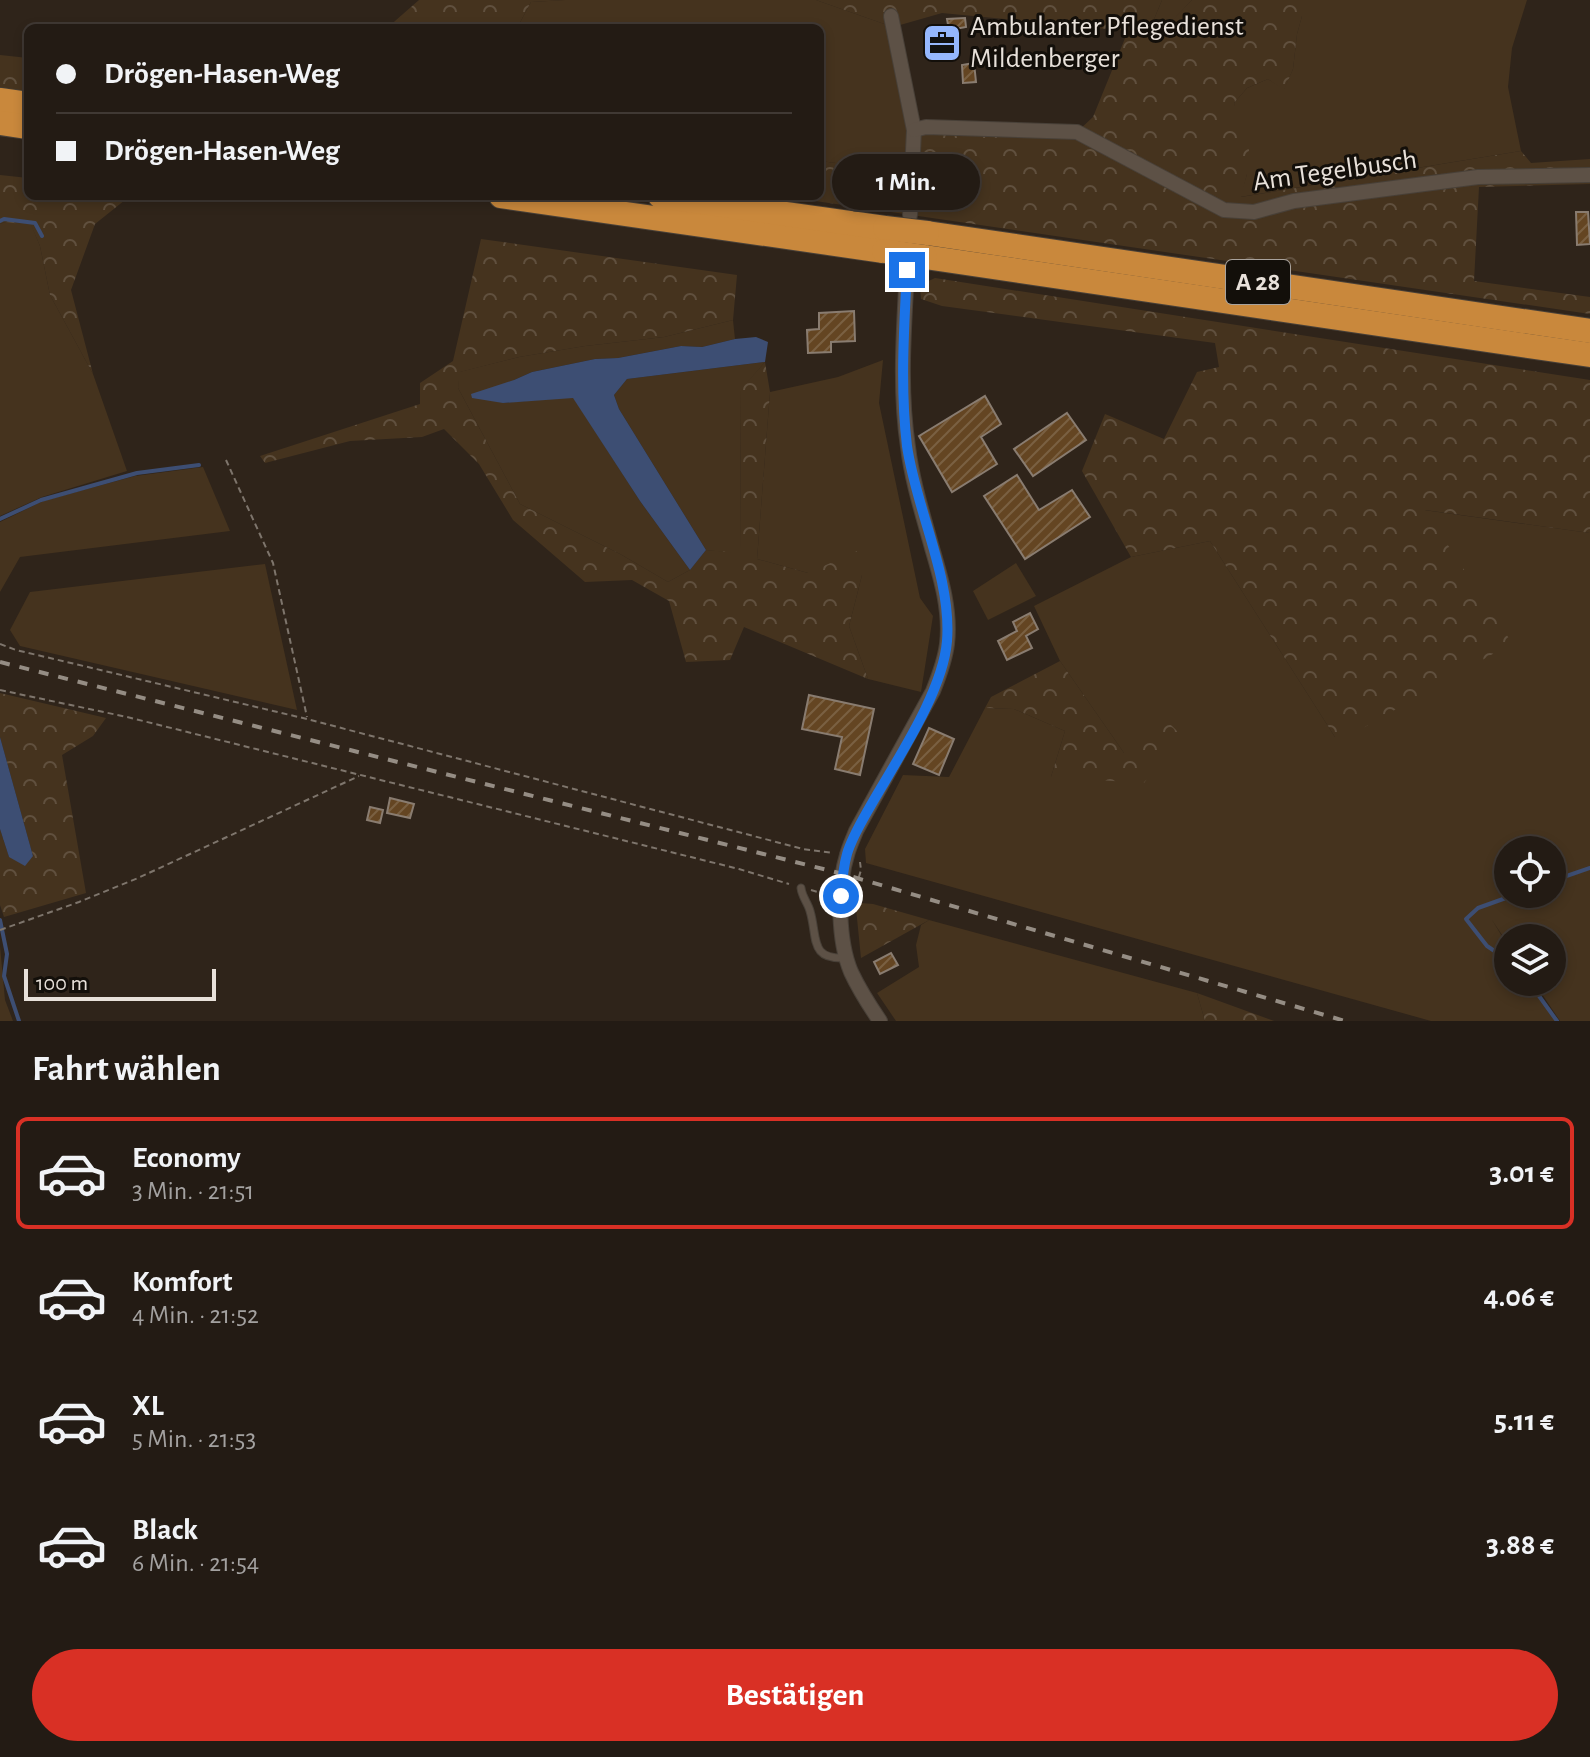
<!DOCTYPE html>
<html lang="de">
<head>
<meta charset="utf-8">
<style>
  :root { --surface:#231b14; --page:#2b241d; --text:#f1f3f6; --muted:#a3a1a0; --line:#403934; --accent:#d93025 }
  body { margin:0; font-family:"Alegreya Sans",sans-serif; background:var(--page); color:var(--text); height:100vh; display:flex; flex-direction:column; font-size:30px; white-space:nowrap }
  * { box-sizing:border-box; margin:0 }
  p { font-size:26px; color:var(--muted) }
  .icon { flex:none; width:44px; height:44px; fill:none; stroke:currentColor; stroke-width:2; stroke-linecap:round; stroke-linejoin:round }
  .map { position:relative; height:1021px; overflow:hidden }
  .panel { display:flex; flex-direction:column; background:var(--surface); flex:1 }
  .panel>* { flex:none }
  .guide { position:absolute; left:24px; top:24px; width:800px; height:176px; border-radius:12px; box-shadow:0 4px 12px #0003,0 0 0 2px var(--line); display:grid; align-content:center; height:176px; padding:0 32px; background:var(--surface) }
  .fabs { position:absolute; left:1494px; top:836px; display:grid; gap:16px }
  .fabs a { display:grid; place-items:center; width:72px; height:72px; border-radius:50%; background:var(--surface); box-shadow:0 4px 12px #0003,0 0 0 2px var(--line); font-size:40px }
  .scale { position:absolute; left:24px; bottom:20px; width:192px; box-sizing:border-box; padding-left:8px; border:4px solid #e8e1da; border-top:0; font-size:22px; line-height:28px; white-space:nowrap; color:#e8e1da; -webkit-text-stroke:6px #130f0a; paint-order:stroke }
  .end { position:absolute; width:36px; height:36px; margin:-18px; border:10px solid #1a73e8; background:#fff; box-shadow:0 0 0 4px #fff }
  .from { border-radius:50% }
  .bubble { position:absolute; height:56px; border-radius:28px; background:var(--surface); box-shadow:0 4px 12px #0003,0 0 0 2px var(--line); font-size:26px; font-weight:600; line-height:56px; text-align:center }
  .guide b { display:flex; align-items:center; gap:28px; height:76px; font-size:30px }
  .guide b+b { border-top:2px solid var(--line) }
  .guide i { width:20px; height:20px; background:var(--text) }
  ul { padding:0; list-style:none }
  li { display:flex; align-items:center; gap:24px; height:112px; margin:0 16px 12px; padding:0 16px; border:4px solid transparent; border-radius:12px }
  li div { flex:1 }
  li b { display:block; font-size:30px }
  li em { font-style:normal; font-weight:600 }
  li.current { border-color:var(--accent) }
  li>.icon { width:72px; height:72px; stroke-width:1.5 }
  h2 { padding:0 32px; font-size:36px; line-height:96px }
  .primary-button { display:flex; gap:16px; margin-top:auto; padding:16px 32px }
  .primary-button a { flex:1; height:92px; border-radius:48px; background:var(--accent); color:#fff; font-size:32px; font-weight:600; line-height:92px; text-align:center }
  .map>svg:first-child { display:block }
  .grass { fill:#45331e; fill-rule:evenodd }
  .forest { fill:url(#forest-crowns) }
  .water { fill:#3d4e73 }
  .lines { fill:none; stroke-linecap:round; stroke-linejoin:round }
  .stream { stroke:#3d4e73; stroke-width:4 }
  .building { fill:url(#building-hatch); stroke:#897c70; stroke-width:2 }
  .lane-casing { stroke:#484038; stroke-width:9 }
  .street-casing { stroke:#484038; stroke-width:16 }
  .highway-casing { stroke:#484038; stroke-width:26 }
  .path { stroke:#7e756c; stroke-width:2; stroke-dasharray:6 4; stroke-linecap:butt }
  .lane { stroke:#5d5146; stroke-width:7 }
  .street { stroke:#5d5146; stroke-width:14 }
  .highway { stroke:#c9883c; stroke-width:24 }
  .rail { stroke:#958d84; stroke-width:4; stroke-dasharray:10 10; stroke-linecap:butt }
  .highway-bridge-casing { stroke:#484038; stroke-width:26; stroke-linecap:butt }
  .highway-bridge { stroke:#c9883c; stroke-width:24 }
  .route { stroke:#1a73e8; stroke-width:10 }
  .labels { text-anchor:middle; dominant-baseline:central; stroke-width:6; stroke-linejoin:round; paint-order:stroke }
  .shield { fill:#130f0a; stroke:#a8a29c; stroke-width:2 }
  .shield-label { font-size:26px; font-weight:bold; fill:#e8e1da }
  .poi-label { font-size:28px; fill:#e8e1da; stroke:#130f0a; text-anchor:start }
  .street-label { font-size:28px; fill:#e8e1da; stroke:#130f0a }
</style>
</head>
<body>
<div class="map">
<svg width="1590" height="1021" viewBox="0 0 1590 1021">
  <defs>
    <pattern id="forest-crowns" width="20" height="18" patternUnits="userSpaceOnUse" patternTransform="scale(2)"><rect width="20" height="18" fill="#45331e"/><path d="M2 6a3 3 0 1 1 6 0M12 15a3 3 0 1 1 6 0" fill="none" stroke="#60503e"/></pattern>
    <pattern id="building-hatch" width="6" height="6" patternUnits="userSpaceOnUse" patternTransform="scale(2)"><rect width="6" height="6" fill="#644522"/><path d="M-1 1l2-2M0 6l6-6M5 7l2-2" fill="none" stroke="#7a6042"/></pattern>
  </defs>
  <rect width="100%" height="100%" fill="#2f241a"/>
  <!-- grass -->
  <g class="grass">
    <polygon points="565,0 816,0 893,27 914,130 912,173 820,161 820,28 517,28 531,2"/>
    <polygon points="1162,0 1192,0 1158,36 1149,31"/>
    <polygon points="1302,0 1527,0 1512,48 1508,87 1521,151 1240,197 1247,174 1234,103 1247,88 1268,79 1284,89 1293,69 1297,34 1302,16"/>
    <polygon points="5,222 31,224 40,246 50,295 93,374 127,471 42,497 0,516 0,224"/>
    <polygon points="733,320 735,339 702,347 681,346 618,358 595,359 532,372 514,380 503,403 573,397 640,501 690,570 668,582 620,554 520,504 458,388 459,372 519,357 585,346 664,337"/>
    <polygon points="883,360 879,403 920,598 933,616 921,692 868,679 849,626 862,575 808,573 757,559 770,392 838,377"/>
    <polygon points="765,362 741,390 740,554 706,550 619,409 614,395 627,379"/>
    <polygon points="203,467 230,531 20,557 0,592 0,522 43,501 135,476"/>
    <path d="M 1424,510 L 1590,533 L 1590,1021 L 1560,1021 L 1534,982 L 1552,982 L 1552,938 L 1508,938 L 1508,944 L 1492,920 L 1508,946 L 1508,982 L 1532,982 L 1558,1021 L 1431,1021 L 866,863 L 865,849 L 903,775 L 949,777 L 985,708 L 1014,709 L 1065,731 L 1051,777 L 1124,753 L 1060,661 L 1034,606 L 1131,557 L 1210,541 L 1335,737 ZM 1508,850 L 1552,850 L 1552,894 L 1508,894 Z"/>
    <polygon points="1016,563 1036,596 988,620 973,591"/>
    <polygon points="265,564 297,710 20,646 10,630 30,592"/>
    <polygon points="929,920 1197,993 1205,1021 896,1021 877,993 919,967 916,945 921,925"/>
    <polygon points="0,946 5,1000 13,1021 0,1021"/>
  </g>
  <!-- forest -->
  <g class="forest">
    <polygon points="419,0 565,0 531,2 517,28 387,28"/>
    <polygon points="816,0 1162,0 1149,31 1158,35 1192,0 1302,0 1302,16 1297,34 1293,69 1284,90 1268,79 1247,88 1234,103 1249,150 1247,174 1241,197 1521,151 1531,163 1590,159 1590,184 1479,187 1474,281 1590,297 1590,314 781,196 820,196 820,161 912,173 914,130 1077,132 1093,117 1128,31 942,13 893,27"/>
    <polygon points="0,55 28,58 28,92 0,87"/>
    <polygon points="0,175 28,178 28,196 130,196 95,224 71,290 93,374 50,295 40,246 31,225 5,222 0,224"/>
    <polygon points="481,239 737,275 733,320 664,337 585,346 519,357 460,372 458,388 520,504 620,554 668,582 690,570 706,550 740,553 741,389 765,362 770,392 757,559 808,573 864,548 862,575 849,626 868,679 744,627 730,660 686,662 669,601 632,580 585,582 513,520 479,464 444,429 422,437 350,441 265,463 260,456 420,404 420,383 453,361"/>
    <polygon points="935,278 1590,380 1590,533 1425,510 1512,643 1363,728 1335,737 1210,541 1131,557 1082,471 1105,414 1164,439 1197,372 1219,367 1215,343 942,306 921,299 920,285"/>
    <polygon points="1060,661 1124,753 1162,716 1180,734 1144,783 1051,777 1065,731 1014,709 985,708 991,697"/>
    <polygon points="0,693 106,718 93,736 62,755 86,893 4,917 0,905 0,829 9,857 33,856 0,737"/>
    <polygon points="860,903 873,904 929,920 861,958 856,908"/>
    <polygon points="1197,993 1274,1021 1205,1021"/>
  </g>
  <!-- water -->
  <g class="water">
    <polygon points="756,337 768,342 765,362 627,379 614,395 619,409 706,550 690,570 640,501 573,398 503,403 472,398 471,394 514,380 532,372 595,359 618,358 681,346 702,347 735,339"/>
    <polygon points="0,737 33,856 25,866 9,857 0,829"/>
  </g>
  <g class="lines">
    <!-- stream -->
    <g class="stream">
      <polyline points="0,221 4,219 35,223 42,236"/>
      <polyline points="0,519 41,500 137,473 199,465"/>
      <polyline points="1552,881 1590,868"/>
      <polyline points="0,920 7,954 4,976 19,1021"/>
      <polyline points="1508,960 1487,946 1466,919 1478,908 1517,894"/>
      <polyline points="1529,982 1557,1021"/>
    </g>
  </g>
  <!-- building -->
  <g class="building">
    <polygon points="965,18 966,27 949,30 947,19"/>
    <polygon points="954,31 958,51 929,56 925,36"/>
    <polygon points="974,63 976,82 963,83 962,65"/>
    <polygon points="1576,212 1588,212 1590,244 1577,245"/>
    <polygon points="854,311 855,341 831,342 831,352 808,353 807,330 819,329 819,313"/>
    <polygon points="985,396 1001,424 981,437 997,464 952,492 919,436"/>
    <polygon points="1067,413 1086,440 1033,476 1014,449"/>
    <polygon points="1017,475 1039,510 1072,490 1090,517 1025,559 984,496"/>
    <polygon points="1030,613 1038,629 1026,636 1032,648 1007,660 998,641 1017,631 1013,622"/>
    <polygon points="809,695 874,709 860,775 835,769 842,737 802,729"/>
    <polygon points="929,728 954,739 939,775 913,764"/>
    <polygon points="390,798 414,804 410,818 387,813"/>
    <polygon points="370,807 383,810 380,823 367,820"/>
    <polygon points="891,953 898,965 880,974 874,962"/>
  </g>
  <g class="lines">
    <defs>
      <path id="lane" d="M 801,888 C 802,897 808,903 810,911 C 818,938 809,960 846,958"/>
      <g id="street">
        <polyline points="891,16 914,130 910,215"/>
        <polyline points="914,130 926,127 1077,132 1224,210 1254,212 1294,201 1478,177 1590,175"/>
        <path d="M 880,1021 C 869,1005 859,989 851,972 C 838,941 837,887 847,855 C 849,847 853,839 856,831 L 933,691 C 939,676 945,660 947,644 C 951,612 941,578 932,548 C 923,515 912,481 908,447 C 899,388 904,329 907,270"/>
      </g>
      <g id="highway">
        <polyline points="0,100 28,104"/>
        <polyline points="0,123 28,127"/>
        <polyline points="501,196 884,251"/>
        <polyline points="660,196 885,228"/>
        <polyline points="927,233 1590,331"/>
        <polyline points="925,257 1590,355"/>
      </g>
    </defs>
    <!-- lane casing -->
    <use href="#lane" class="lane-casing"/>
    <!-- street casing -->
    <use href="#street" class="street-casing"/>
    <!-- highway casing -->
    <use href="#highway" class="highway-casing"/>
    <!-- path -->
    <g class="path">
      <polyline points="226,460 273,563 307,717"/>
      <polyline points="0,644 16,650 307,719 803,849 833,853"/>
      <polyline points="0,690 127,717 739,869 789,884"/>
      <polyline points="856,887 861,870 860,862"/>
      <polyline points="811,890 828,895"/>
      <polyline points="0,930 79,902 138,878 359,776"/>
    </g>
    <!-- lane -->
    <use href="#lane" class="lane"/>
    <!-- street -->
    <use href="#street" class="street"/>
    <!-- highway -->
    <use href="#highway" class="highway"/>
    <!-- rail -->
    <polyline class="rail" points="0,662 843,874 1345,1021"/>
    <defs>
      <g id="highway-bridge">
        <polyline points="885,228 927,233"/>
        <polyline points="884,251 925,257"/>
      </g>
    </defs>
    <!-- highway-bridge casing -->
    <use href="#highway-bridge" class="highway-bridge-casing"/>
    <!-- highway-bridge -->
    <use href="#highway-bridge" class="highway-bridge"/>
  </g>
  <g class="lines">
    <!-- route -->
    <path class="route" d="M 841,896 C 842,882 843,868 847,854 C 852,837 862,821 871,805 C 896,761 943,692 947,641 C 952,578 916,509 907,446 C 900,387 904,329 907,270"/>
  </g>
  <!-- icons -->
  <defs>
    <symbol id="office-square" viewBox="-11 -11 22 22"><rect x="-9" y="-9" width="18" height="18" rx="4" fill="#95b7fd" stroke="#130f0a"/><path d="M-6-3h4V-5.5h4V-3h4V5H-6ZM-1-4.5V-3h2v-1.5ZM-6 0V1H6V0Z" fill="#111"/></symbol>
  </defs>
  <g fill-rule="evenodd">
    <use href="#office-square" x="920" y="21" width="44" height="44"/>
  </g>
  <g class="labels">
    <!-- shield labels -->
    <rect class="shield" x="1226" y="260" width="64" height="44" rx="6"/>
    <g class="shield-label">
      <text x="1258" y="282">A 28</text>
    </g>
    <!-- poi labels -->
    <g class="poi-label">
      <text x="970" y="27">Ambulanter Pflegedienst<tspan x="970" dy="32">Mildenberger</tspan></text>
    </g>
    <!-- street labels -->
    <g class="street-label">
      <text transform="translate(1335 171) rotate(-8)">Am Tegelbusch</text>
    </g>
  </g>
</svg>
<div class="fabs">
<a><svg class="icon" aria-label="locate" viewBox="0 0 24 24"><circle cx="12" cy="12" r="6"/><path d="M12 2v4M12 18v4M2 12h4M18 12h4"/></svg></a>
<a><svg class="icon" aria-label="layers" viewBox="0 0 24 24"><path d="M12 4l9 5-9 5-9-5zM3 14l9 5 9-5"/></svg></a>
</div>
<div class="scale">100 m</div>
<i class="end from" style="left:841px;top:896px"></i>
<i class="end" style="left:907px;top:270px"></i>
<div class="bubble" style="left:832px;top:154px;width:148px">1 Min.</div>
<div class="guide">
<b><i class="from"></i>Drögen-Hasen-Weg</b>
<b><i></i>Drögen-Hasen-Weg</b>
</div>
</div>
<section class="panel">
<h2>Fahrt wählen</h2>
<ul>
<li class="current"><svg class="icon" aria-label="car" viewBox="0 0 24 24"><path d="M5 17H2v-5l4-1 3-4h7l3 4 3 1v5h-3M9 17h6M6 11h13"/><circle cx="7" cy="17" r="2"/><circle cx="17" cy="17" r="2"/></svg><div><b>Economy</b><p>3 Min. · 21:51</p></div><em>3.01 €</em></li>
<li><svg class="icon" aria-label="car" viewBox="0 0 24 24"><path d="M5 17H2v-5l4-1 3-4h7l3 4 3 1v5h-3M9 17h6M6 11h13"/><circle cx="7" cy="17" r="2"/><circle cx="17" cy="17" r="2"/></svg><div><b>Komfort</b><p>4 Min. · 21:52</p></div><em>4.06 €</em></li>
<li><svg class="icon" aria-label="car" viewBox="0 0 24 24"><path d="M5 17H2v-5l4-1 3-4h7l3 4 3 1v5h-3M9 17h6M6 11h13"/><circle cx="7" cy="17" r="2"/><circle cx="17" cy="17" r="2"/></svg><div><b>XL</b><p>5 Min. · 21:53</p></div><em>5.11 €</em></li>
<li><svg class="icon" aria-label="car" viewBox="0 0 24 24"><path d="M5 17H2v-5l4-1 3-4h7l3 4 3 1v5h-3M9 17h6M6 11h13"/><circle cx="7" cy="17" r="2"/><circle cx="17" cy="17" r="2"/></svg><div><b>Black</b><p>6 Min. · 21:54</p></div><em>3.88 €</em></li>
</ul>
<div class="primary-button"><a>Bestätigen</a></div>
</section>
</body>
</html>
